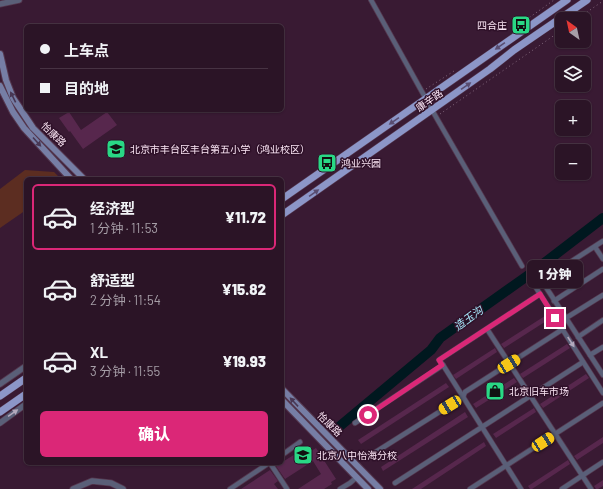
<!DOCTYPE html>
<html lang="zh">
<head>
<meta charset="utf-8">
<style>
  :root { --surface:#2b1426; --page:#372132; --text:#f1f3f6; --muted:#a69ea7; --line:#473343; --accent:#db2777 }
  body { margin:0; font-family:Barlow,"Noto Sans SC",sans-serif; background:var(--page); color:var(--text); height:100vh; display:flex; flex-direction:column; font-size:15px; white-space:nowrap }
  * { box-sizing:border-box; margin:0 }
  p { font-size:13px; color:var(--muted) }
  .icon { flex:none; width:22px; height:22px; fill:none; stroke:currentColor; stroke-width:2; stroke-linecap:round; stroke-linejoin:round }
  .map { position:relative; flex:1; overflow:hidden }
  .details { position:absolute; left:24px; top:177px; width:260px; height:288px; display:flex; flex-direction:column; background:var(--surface); border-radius:6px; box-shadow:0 1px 3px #0004,0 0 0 1px var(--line) }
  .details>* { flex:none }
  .hud { position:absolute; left:24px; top:24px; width:260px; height:88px; border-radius:6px; box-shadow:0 1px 3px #0004,0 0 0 1px var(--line); display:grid; align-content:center; height:88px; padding:0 16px; background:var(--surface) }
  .needle { width:26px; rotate:327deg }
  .buttons { position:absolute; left:555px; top:12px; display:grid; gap:8px }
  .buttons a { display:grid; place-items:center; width:36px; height:36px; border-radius:6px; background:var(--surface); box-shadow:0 1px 3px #0004,0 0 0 1px var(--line); font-size:20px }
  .end { position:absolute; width:18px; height:18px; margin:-9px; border:5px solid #db2777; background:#fff; box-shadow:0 0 0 2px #fff }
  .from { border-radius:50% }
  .bubble { position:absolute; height:28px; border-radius:6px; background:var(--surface); box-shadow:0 1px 3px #0004,0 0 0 1px var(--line); font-size:13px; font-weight:800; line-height:28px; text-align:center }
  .car { position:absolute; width:12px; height:24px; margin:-12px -6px; border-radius:5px; box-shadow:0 0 3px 1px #0007; background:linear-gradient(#f5c518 24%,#345 0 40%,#f5c518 0 76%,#345 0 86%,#f5c518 0) }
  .hud b { display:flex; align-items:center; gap:14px; height:38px; font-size:15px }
  .hud b+b { border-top:1px solid var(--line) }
  .hud i { width:10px; height:10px; background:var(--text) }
  ul { padding:7px 0 0; list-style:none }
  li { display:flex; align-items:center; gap:12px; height:66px; margin:0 8px 6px; padding:0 8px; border:2px solid transparent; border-radius:6px }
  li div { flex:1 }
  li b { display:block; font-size:15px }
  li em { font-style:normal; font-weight:800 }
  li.selected { border-color:var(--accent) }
  li>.icon { width:36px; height:36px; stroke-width:1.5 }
  .cta { display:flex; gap:8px; margin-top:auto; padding:8px 16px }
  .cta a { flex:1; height:46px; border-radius:6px; background:var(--accent); color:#fff; font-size:16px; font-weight:800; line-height:46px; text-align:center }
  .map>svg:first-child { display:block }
  .green { fill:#5c2d21 }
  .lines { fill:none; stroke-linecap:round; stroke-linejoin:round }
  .river { stroke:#00181f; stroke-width:10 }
  .building { fill:#57274d }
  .minor-casing { stroke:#54374e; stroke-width:6 }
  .tertiary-casing { stroke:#54374e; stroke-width:7 }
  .secondary-casing { stroke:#54374e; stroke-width:8 }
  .primary-casing { stroke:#54374e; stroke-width:8 }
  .path { stroke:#84697e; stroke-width:1; stroke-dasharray:1 3; stroke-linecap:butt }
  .minor { stroke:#5a5f78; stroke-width:4.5 }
  .tertiary { stroke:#5a5f78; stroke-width:5.5 }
  .secondary { stroke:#767ea5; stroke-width:6 }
  .primary { stroke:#8c96c8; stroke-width:7 }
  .oneway { fill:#594d71 }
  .oneway2 { fill:#483754 }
  .oneway3 { fill:#b3a9bd }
  .route { stroke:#db2777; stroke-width:5 }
  .labels { text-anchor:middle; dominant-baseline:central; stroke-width:3; stroke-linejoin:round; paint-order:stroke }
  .poi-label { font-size:10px; fill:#fbe6f5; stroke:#2f1129; text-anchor:start }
  .street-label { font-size:10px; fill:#fbe6f5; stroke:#2f1129 }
  .water-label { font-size:11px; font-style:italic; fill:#a7eafc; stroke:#2f1129 }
</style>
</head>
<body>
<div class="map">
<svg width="603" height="489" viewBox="0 0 603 489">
  <rect width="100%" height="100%" fill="#391a33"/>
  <!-- green -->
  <polygon class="green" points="25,170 54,172 61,179 26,179 26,210 0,228 0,189"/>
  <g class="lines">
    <!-- river -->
    <polyline class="river" points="340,426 431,350 440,338 530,274 603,218"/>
  </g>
  <!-- building -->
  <g class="building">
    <polygon points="69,112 81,130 107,112 117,125 83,149 70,131 69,132 59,118"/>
    <polygon points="548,314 551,318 504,348 501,344"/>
    <polygon points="567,344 570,348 523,378 520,374"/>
    <polygon points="495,348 497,352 456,379 453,375"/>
    <polygon points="586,374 589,378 543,408 540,404"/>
    <polygon points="514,378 517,382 476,408 473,404"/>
    <polygon points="446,383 449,387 361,444 358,440"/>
    <polygon points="534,408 536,412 496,438 493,434"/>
    <polygon points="465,412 468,417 383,471 381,467"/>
    <polygon points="603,437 603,443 577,460 574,456"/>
    <polygon points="484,442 486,446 421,489 412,489"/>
    <polygon points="305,448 308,453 316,448 336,479 331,482 332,484 324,489 298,489 321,474 313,461 285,479 276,466"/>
    <polygon points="568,460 570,464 532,489 530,489 528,486"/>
    <polygon points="270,470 278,481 274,484 278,489 241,489"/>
    <polygon points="603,480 603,486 598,489 596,489 594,486"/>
  </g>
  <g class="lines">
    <defs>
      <g id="minor">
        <polyline points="371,0 436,117 522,266"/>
        <polyline points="595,247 603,259"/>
        <polyline points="541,281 603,241"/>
        <polyline points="554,301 603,269"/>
        <polyline points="566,318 603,295"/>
        <polyline points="487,329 591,489"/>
        <polyline points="578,337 603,320"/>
        <polyline points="590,355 603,347"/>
        <polyline points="443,365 439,360 540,294"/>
        <polyline points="603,375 540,278 533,283 603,393"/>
        <polyline points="355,423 443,365 521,489"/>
        <polyline points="282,455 300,442"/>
        <polyline points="371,455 463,397 465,392 563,329"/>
        <polyline points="270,463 287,489"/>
        <polyline points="395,483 583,362"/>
        <polyline points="230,489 269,463"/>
        <polyline points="340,489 350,483 357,477"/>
        <polyline points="470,489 603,403"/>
        <polyline points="562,489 603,462"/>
      </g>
      <g id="tertiary">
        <polyline points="0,4 19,0"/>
        <polyline points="0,384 26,366"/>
        <polyline points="0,423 26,404"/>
        <polyline points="73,489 92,481 111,483 123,489"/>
      </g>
      <g id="secondary">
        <polyline points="0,54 6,80 13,98 33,128 84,179"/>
        <polyline points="0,86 13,112 24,128 71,179"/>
        <polyline points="282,389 380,489"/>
        <polyline points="282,400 368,489"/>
      </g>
      <g id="primary">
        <polyline points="282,199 567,0"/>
        <polyline points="282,215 490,69 514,50 587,0"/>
        <polyline points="0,396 26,378"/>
        <polyline points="0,412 26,394"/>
      </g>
    </defs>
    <!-- minor casing -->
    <use href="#minor" class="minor-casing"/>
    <!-- tertiary casing -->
    <use href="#tertiary" class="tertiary-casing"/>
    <!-- secondary casing -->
    <use href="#secondary" class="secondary-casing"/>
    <!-- primary casing -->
    <use href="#primary" class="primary-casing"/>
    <!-- path -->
    <g class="path">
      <polyline points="577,19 603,1"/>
      <polyline points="523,22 554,0"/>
      <polyline points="426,89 454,71"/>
      <polyline points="440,114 562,30"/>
    </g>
    <!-- minor -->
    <use href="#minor" class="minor"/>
    <!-- tertiary -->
    <use href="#tertiary" class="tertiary"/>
    <!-- secondary -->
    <use href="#secondary" class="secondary"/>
    <!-- primary -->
    <use href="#primary" class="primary"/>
  </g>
  <!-- one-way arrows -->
  <defs><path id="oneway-solid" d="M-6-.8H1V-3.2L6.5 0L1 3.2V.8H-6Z"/></defs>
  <g class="oneway">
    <use href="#oneway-solid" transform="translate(500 46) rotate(145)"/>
    <use href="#oneway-solid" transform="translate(466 86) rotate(-35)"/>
    <use href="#oneway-solid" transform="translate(394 121) rotate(145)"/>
    <use href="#oneway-solid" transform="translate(314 193) rotate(-35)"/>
  </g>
  <g class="oneway2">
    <use href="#oneway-solid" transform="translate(13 97) rotate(-116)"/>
    <use href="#oneway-solid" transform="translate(37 142) rotate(48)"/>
    <use href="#oneway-solid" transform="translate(294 402) rotate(-133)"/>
  </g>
  <g class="oneway3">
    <use href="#oneway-solid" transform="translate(571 342) rotate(57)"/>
    <use href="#oneway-solid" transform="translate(13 413) rotate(-35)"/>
  </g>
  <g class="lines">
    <!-- route -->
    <polyline class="route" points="368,415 442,365 439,360 540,294 555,318"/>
  </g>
  <!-- icons -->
  <defs>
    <symbol id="bus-square" viewBox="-11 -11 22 22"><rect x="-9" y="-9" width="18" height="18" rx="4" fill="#29d885" stroke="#2f1129"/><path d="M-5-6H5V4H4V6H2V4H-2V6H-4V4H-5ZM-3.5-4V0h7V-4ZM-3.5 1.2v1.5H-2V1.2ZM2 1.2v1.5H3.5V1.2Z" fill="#111"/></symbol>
    <symbol id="school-square" viewBox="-11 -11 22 22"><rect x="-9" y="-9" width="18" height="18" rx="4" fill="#29d885" stroke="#2f1129"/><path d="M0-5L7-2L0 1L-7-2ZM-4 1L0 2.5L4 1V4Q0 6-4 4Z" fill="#111"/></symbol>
    <symbol id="shop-square" viewBox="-11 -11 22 22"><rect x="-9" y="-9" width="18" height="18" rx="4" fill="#29d885" stroke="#2f1129"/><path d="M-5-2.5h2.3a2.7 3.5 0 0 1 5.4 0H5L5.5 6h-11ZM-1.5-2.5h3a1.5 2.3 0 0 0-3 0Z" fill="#111"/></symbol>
  </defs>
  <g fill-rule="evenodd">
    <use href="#bus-square" x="510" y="14" width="22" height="22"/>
    <use href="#school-square" x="105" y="138" width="22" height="22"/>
    <use href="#bus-square" x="316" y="152" width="22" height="22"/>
    <use href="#shop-square" x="484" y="380" width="22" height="22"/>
    <use href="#school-square" x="292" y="444" width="22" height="22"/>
  </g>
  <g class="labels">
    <!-- poi labels -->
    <g class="poi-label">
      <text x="507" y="25" text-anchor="end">四合庄</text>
      <text x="130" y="149">北京市丰台区丰台第五小学（鸿业校区）</text>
      <text x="341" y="163">鸿业兴园</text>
      <text x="509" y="391">北京旧车市场</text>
      <text x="317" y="455">北京八中怡海分校</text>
    </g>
    <!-- street labels -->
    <g class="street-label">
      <text transform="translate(429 100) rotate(-35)">康辛路</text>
      <text transform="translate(54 134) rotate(44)">怡康路</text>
      <text transform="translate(330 424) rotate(45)">怡康路</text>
    </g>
    <!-- water labels -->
    <g class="water-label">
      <text transform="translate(468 318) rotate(-36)">造玉沟</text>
    </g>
  </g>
</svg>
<div class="buttons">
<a><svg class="needle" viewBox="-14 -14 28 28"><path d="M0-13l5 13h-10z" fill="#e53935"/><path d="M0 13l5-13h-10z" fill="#a69ea7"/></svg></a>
<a><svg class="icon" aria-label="layers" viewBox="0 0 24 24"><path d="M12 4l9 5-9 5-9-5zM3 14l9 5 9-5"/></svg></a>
<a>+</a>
<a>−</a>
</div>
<i class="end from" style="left:368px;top:415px"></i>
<i class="end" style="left:555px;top:318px"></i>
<div class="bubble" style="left:527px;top:260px;width:56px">1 分钟</div>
<i class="car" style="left:509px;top:364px;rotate:58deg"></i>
<i class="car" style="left:450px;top:405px;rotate:238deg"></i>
<i class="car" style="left:543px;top:442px;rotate:57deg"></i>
<div class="hud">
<b><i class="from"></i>上车点</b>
<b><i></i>目的地</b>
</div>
<section class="details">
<ul>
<li class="selected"><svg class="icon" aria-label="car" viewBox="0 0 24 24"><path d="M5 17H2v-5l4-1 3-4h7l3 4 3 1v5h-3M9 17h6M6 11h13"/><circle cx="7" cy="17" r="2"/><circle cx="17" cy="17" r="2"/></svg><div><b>经济型</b><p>1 分钟 · 11:53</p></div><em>¥11.72</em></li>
<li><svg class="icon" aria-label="car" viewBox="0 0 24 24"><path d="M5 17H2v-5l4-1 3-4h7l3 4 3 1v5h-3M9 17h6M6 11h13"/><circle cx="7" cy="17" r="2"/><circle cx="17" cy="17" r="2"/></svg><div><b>舒适型</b><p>2 分钟 · 11:54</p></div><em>¥15.82</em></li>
<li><svg class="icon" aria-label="car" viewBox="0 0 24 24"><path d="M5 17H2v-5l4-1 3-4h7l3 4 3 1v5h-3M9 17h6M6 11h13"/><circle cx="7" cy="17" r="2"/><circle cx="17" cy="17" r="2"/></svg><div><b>XL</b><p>3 分钟 · 11:55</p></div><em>¥19.93</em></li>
</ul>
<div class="cta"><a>确认</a></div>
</section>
</div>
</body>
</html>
